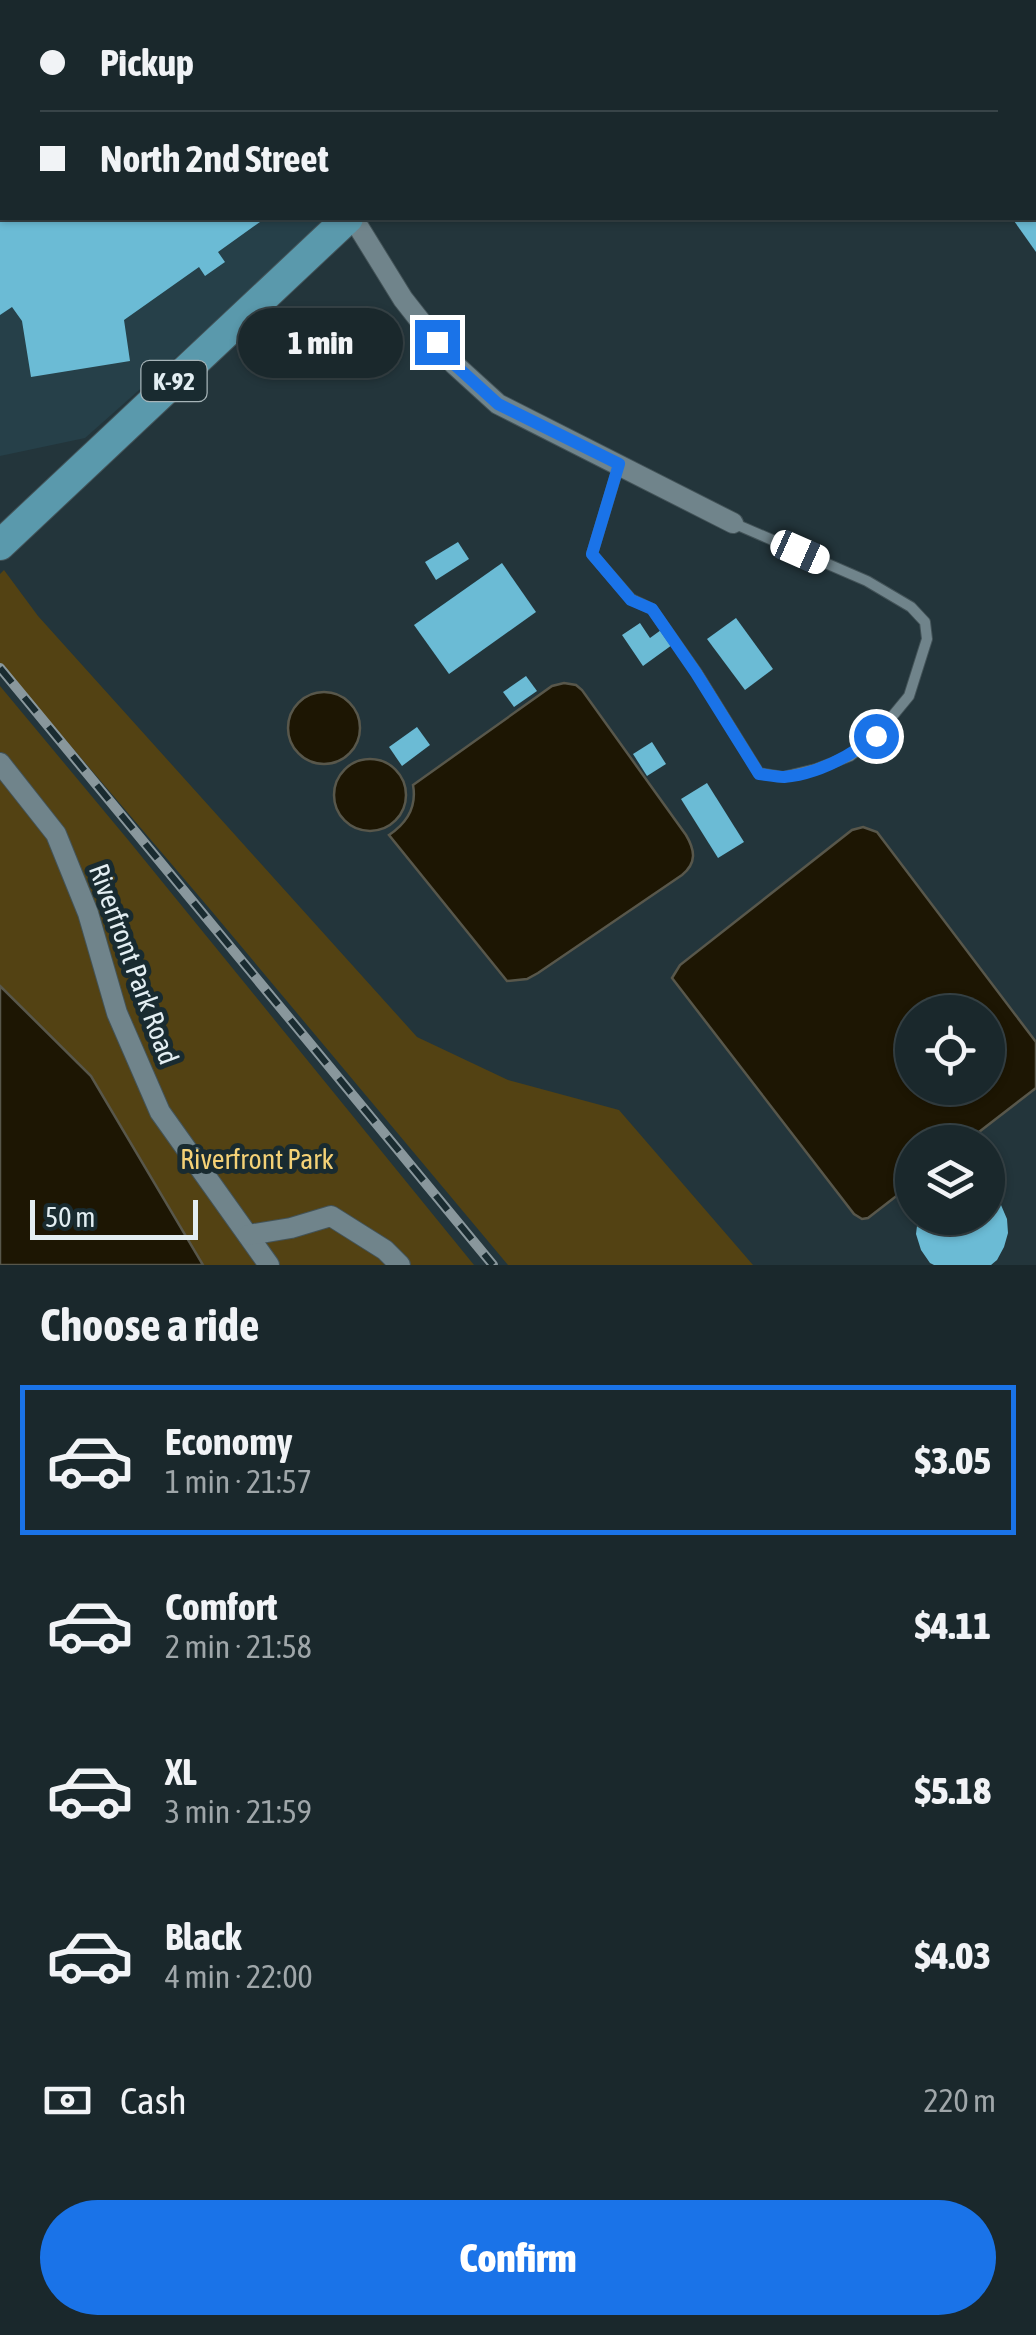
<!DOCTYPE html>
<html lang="en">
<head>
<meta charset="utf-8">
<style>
  :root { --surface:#1a282c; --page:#273438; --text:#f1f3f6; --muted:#9fa6a9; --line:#384448; --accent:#1a73e8 }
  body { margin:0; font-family:"Asap Condensed",sans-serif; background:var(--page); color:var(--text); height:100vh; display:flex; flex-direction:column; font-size:38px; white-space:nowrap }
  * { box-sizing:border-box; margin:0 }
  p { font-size:32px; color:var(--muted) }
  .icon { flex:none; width:55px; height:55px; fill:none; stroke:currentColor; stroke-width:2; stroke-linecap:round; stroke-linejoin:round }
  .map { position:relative; height:1265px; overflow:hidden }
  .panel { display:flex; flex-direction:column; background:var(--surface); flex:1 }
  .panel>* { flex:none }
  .banner { position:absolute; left:0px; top:0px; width:1038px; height:220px; box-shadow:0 2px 8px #0004,0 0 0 2px var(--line); display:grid; align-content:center; height:220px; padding:0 40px; background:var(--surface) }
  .buttons { position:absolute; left:895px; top:995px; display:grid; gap:20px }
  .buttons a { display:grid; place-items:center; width:110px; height:110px; border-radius:50%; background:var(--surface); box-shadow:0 2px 8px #0004,0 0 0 2px var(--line); font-size:50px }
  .scale { position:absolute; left:30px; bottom:25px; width:168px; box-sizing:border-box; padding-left:10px; border:5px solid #e3eef2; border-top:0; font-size:28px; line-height:35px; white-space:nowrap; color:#e3eef2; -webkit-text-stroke:8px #192b30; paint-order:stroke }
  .end { position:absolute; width:45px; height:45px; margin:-22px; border:12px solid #1a73e8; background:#fff; box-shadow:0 0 0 5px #fff }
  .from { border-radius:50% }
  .bubble { position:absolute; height:70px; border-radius:35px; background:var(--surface); box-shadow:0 2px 8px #0004,0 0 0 2px var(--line); font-size:32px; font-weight:800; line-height:70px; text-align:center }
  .car { position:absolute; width:30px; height:60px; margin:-30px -15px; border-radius:12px; box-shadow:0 0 8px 2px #0007; background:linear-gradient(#fff 24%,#345 0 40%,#fff 0 76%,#345 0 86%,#fff 0) }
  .banner b { display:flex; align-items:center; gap:35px; height:95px; font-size:38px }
  .banner b+b { border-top:2px solid var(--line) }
  .banner i { width:25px; height:25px; background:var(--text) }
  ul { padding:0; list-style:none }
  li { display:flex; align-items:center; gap:30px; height:150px; margin:0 20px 15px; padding:0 20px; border:5px solid transparent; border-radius:0px }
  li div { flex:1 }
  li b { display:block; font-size:38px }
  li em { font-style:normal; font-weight:800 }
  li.on { border-color:var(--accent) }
  li>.icon { width:90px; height:90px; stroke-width:1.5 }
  h2 { padding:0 40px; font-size:45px; line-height:120px }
  .pay { display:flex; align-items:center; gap:25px; height:110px; padding:0 40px; font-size:38px }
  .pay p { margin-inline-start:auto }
  .button { display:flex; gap:20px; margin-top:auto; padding:20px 40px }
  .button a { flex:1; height:115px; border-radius:60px; background:var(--accent); color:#fff; font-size:40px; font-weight:800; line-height:115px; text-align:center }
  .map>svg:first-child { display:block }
  .built { fill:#264049 }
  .green { fill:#534213 }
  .water { fill:#1d1603; stroke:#58574b; stroke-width:2.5; fill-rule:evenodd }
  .building { fill:#6bbbd5 }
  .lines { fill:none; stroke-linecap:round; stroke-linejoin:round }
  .service-casing { stroke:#435358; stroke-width:12 }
  .minor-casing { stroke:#435358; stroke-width:22 }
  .primary-casing { stroke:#435358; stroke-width:32 }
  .service { stroke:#70848b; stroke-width:10 }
  .minor { stroke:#70848b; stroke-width:20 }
  .primary { stroke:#5a99ac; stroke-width:30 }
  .rail-casing { stroke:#89979c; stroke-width:10 }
  .rail { stroke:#192b30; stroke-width:6; stroke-dasharray:19; stroke-linecap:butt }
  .route { stroke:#1a73e8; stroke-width:12 }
  .labels { text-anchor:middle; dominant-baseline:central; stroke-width:10; stroke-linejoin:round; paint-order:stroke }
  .shield { fill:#192b30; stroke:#a6b4b8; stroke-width:2.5 }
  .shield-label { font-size:25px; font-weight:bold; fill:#e3eef2 }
  .street-label { font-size:28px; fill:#e3eef2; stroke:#192b30 }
  .park-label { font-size:28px; fill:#f4d176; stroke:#192b30 }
</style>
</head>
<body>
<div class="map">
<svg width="1036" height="1265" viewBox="0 0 1036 1265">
  <rect width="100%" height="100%" fill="#23353b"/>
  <!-- built -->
  <g class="built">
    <polygon points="116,0 575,0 572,2 112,2"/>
    <polygon points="0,47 2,47 2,218 333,218 85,438 0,456"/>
  </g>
  <!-- green -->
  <g class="green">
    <polygon points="4,570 38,616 417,1037 508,1080 619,1110 753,1265 508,1265 209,908 0,663 0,574"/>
    <polygon points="0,686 129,841 474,1265 203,1265 91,1076 0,986"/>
  </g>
  <!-- water -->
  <g class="water">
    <path d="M 564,683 L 576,685 L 582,690 L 686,835 C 695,850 697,863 682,875 L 538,973 L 527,979 L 507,981 L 389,835 C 407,823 417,807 413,785 L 552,686 Z"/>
    <circle cx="324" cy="728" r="36"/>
    <circle cx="370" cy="795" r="36"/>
    <path d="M 863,827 L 877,832 L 1036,1042 L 1036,1088 L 966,1142 L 912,1142 L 912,1184 L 868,1218 L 862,1219 L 854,1214 L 672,978 L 680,965 L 852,830 ZM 912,1012 L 988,1012 L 988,1088 L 912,1088 Z"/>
    <polygon points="0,986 91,1076 203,1265 0,1265"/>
  </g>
  <!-- building -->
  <g class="building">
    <polygon points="3,218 257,218 260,222 218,252 225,262 205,276 199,267 124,320 130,361 31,377 22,321 12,307 0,315 0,219"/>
    <polygon points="1012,218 1036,218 1036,252"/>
    <polygon points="458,542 469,559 436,580 425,562"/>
    <polygon points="502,563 536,612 449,674 414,625"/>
    <polygon points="736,618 773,669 745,690 707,639"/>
    <polygon points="640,623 650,638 661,630 672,645 643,666 622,635"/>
    <polygon points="526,676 537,691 514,707 503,692"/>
    <polygon points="417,727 430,745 402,766 389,747"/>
    <polygon points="652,742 666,764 647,776 633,754"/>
    <polygon points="707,783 744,842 718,858 681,799"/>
    <polygon points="988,1192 1001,1205 1007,1219 1008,1233 1004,1247 997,1260 991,1265 934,1265 930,1263 921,1250 916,1234 918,1218 988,1218"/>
  </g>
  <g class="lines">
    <defs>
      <polyline id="service" points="619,465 592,554 631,599 652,609 697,673 759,773 783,777 816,769 850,756 876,736 909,696 927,639 925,622 911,607 867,581 733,523"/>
      <g id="minor">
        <polyline points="228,0 230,2"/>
        <polyline points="112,2 116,0"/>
        <polyline points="0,47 2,47"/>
        <polyline points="353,218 403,299 454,364 498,404 733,523"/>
        <polyline points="0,763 56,834 88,913 117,1013 160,1112 269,1265"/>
        <polyline points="248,1235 291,1228 331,1216 385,1250 400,1265"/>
      </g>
      <g id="primary">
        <polyline points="572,2 575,0"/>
        <polyline points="0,545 348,218"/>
      </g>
    </defs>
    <!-- service casing -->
    <use href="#service" class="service-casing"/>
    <!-- minor casing -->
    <use href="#minor" class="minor-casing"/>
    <!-- primary casing -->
    <use href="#primary" class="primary-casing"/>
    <!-- service -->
    <use href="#service" class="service"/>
    <!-- minor -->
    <use href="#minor" class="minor"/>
    <!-- primary -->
    <use href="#primary" class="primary"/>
    <defs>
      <polyline id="rail" points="0,668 493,1265"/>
    </defs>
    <!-- rail casing -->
    <use href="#rail" class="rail-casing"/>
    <!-- rail -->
    <use href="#rail" class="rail"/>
  </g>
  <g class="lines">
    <!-- route -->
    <path class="route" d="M 437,342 L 454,364 L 498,404 L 619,464 L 592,554 L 631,600 L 652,609 L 696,673 L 759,774 C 767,775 777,777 784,777 C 818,774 850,756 876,736"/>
  </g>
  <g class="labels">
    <!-- shield labels -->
    <rect class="shield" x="141.5" y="361" width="65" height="40" rx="8"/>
    <g class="shield-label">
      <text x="174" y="381">K-92</text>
    </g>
    <!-- street labels -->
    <g class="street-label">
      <text transform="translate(134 964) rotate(70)">Riverfront Park Road</text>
    </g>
    <!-- park labels -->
    <g class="park-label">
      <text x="257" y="1159">Riverfront Park</text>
    </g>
  </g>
</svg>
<div class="buttons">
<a><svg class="icon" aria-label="locate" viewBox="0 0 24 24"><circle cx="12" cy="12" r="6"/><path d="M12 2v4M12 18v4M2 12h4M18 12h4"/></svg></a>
<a><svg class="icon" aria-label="layers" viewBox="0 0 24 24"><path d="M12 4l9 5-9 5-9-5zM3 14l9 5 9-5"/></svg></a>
</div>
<div class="scale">50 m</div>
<i class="end from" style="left:876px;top:736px"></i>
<i class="end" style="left:437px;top:342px"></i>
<div class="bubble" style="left:238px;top:308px;width:165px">1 min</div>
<i class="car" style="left:800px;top:552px;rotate:114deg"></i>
<div class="banner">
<b><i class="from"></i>Pickup</b>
<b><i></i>North 2nd Street</b>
</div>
</div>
<section class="panel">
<h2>Choose a ride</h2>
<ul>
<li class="on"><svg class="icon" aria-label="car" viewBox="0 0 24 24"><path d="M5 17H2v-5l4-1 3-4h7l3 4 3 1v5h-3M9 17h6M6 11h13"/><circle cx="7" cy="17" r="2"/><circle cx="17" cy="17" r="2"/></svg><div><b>Economy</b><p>1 min · 21:57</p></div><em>$3.05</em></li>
<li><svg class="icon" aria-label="car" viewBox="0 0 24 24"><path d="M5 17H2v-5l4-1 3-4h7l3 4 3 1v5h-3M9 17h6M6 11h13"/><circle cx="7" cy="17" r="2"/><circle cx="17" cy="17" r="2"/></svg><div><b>Comfort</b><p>2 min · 21:58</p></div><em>$4.11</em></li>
<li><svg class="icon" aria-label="car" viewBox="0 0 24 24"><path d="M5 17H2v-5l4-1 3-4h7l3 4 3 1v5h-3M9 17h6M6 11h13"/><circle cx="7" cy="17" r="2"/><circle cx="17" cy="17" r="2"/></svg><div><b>XL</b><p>3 min · 21:59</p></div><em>$5.18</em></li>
<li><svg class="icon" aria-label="car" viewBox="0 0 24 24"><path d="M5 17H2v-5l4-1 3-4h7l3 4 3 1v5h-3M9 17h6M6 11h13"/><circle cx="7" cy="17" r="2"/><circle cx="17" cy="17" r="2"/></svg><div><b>Black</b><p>4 min · 22:00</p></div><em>$4.03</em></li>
</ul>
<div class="pay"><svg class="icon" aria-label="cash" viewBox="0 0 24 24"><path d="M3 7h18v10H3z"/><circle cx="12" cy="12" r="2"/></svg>Cash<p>220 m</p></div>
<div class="button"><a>Confirm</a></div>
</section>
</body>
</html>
